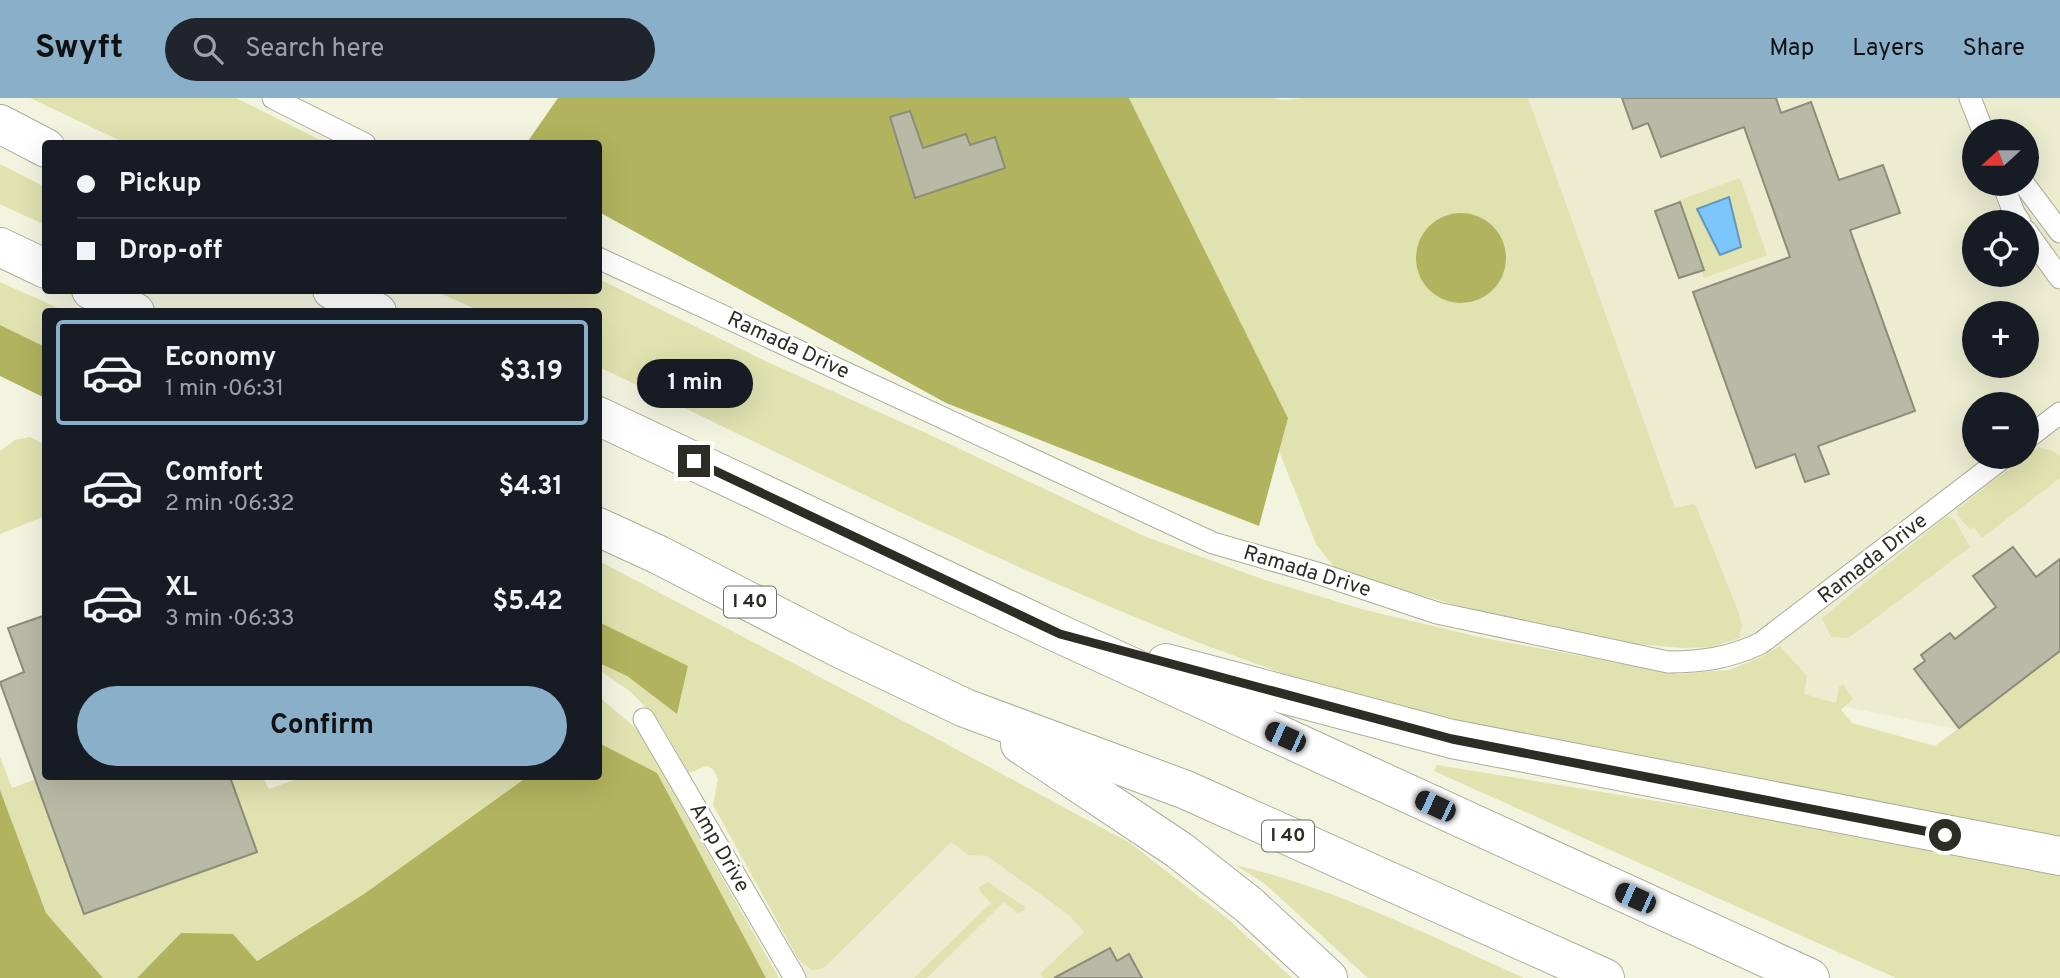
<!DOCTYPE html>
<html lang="en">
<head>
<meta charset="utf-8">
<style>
  :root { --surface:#171b24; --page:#20242c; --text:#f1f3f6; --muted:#9ea1a6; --line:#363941; --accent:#89b0c8 }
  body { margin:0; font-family:Overpass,sans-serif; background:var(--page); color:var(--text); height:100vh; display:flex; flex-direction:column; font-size:26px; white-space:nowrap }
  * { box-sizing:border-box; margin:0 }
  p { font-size:23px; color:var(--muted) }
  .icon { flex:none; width:38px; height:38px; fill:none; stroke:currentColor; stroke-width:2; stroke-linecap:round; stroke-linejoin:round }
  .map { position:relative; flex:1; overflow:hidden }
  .drawer { position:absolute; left:42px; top:210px; width:560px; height:472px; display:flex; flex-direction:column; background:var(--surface); border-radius:7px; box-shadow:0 7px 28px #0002 }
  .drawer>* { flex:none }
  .guide { position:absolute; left:42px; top:42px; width:560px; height:154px; border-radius:7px; box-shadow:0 7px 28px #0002; display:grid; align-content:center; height:154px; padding:0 35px; background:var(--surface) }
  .needle { width:46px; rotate:249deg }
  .fabs { position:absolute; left:1962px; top:21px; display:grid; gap:14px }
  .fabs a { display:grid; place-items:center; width:77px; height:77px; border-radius:50%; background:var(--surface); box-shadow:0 7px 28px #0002; font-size:35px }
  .end { position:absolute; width:32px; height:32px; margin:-16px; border:9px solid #2d2d25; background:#fff; box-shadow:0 0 0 4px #fff }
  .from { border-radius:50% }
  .bubble { position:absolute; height:49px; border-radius:24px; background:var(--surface); box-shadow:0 7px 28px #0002; font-size:23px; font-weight:700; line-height:49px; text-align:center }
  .car { position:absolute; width:21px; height:42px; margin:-21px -10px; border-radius:9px; box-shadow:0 0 5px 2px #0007; background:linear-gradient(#222 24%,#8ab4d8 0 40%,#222 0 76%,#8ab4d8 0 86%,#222 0) }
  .guide b { display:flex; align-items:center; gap:24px; height:66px; font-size:26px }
  .guide b+b { border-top:2px solid var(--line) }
  .guide i { width:18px; height:18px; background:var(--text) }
  ul { padding:12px 0 0; list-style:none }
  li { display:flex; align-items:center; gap:21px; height:105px; margin:0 14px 10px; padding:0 21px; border:4px solid transparent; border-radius:7px }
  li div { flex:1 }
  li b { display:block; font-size:26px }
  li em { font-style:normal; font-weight:700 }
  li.active { border-color:var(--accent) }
  li>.icon { width:63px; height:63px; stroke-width:1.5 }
  .button { display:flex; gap:14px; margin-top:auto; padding:14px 35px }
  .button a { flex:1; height:80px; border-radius:42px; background:var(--accent); color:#111; font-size:28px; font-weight:700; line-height:80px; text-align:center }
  header { display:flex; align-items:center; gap:42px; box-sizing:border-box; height:98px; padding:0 35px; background:var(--accent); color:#111 }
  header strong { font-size:33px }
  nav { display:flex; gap:38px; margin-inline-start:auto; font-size:24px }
  .search { width:490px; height:63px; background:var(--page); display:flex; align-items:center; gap:18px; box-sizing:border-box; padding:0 24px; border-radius:38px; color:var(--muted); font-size:26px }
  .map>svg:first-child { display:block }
  .built { fill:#ebecd0; fill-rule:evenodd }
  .green { fill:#e0e2b0 }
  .forest { fill:#b1b35e }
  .water { fill:#7dc5fd; stroke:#6597bc; stroke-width:2 }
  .building { fill:#b9baa6; stroke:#8b8c7a; stroke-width:2 }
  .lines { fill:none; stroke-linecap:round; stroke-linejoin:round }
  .minor-casing { stroke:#acad99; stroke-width:23 }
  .motorway-casing { stroke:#acad99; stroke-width:40 }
  .minor { stroke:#fff; stroke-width:21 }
  .motorway { stroke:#fff; stroke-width:38 }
  .route { stroke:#2d2d25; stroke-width:9 }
  .labels { text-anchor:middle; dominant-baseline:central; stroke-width:5; stroke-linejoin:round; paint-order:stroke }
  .shield { fill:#fff; stroke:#6c6c66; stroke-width:2 }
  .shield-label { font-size:19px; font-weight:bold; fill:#2d2d25 }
  .street-label { font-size:21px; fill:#2d2d25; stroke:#fff }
</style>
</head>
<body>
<header>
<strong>Swyft</strong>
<div class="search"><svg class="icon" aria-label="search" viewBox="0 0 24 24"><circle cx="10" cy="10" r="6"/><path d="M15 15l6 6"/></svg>Search here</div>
<nav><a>Map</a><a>Layers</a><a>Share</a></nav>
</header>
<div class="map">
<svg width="2060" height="880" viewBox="0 0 2060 880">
  <rect width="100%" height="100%" fill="#f3f4e0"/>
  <!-- built -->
  <g class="built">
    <path d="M 1520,0 L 2060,0 L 2060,652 L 1791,598 L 1722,540 ZM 1974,33 L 2026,33 L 2026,86 L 1974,86 ZM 1974,124 L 2026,124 L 2026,177 L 1974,177 ZM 1974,215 L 2026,215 L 2026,268 L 1974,268 ZM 1974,306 L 2026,306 L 2026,359 L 1974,359 Z"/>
    <polygon points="943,702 1188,880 787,880"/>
  </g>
  <!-- green -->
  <g class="green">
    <polygon points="30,0 236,0 326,45 125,45"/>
    <polygon points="1129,0 1272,0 1283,2 1303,0 1528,0 1675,410 1693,406 1696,408 1738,513 1742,528 1739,540 1712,549 1684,550 1636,546 1508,522 1337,473 1316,446 1279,353 1288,320"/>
    <polygon points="0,66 45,89 45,127 0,106"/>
    <polygon points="1740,80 1767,157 1704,180 1677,103"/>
    <path d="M 599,181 L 761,261 L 939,341 L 1144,438 L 1265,482 L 1365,512 L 1484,540 L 1678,576 L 1728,572 L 1759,560 L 1780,548 L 1807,578 L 1804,596 L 1836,605 L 1839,589 L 1843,586 L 1853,601 L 1841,612 L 1852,625 L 1935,648 L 2060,554 L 2060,738 C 1913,710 1764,685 1617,657 C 1528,640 1439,625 1352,598 C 1089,516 847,386 599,269 L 598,214 L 480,213 L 435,193 L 598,192 Z"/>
    <polygon points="0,184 65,213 46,214 45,250 0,227"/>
    <polygon points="30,339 45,347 45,418 0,436 0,353 15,342"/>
    <polygon points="2038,349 2052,353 2060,358 2060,380 1982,440 1974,429 1970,431 1958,418 1957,411"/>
    <polygon points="1947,418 1955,422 1970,449 1857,534 1848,540 1831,539 1822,520"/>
    <polygon points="599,463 928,636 1130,745 1228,821 1292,880 1142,880 1129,857 1117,863 1109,850 1062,876 1064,880 1043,880 1040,876 1084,834 1069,817 987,758 968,757 951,744 826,868 820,871 811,872 798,861 713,707 718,681 713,671 706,668 689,675 659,623 631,594 599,572 598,565 627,578 677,616 688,569 599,524"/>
    <polygon points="598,598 638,632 779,880 766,880 657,676 599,645"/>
    <polygon points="0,659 12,690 36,681 257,754 230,679 263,679 269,691 302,679 527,679 364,796 256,863 181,835 137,880 103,880 46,815 0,692"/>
    <polygon points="1437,667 1840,733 2060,775 2060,880 1896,880 1434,673"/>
    <path d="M 1235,767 C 1335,790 1430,838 1524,880 L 1368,880 L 1265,786 Z"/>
    <polygon points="988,784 1024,808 1025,812 1018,815 1004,804 927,880 914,880 991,805 980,793 979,789"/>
  </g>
  <!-- forest -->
  <g class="forest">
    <polygon points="558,0 1129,0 1288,320 1259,428 946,305 599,114 598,46 526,46"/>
    <circle cx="1461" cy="160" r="45"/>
    <polygon points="0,227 45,249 45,300 0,278"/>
    <polygon points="599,524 688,568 677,616 627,578 599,565"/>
    <polygon points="599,645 657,675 766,880 137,880 181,835 233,836 257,863 364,796 527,679 598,679"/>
    <polygon points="0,692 46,815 103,880 0,880"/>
  </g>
  <!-- water -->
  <polygon class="water" points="1729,99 1741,149 1720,157 1697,111"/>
  <!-- building -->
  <g class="building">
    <polygon points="1622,0 1776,0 1781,15 1811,4 1839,82 1883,67 1900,115 1850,132 1915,313 1818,348 1829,376 1805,384 1795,356 1756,370 1693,194 1790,159 1744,29 1661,59 1648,25 1633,31"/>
    <polygon points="910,13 923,50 966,36 970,47 995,39 1005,70 915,100 890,19"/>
    <polygon points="1680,104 1704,172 1679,180 1655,113"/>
    <polygon points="2013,449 2036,479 2060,461 2060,553 1959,630 1914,571 1925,563 1921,557 1950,535 1955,541 1996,509 1973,478"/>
    <polygon points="46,517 46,679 230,679 257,754 84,816 0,584 24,574 8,530"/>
    <polygon points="1110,850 1117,863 1129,856 1142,880 1054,880"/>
  </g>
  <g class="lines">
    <defs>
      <g id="minor">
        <polyline points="273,0 365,46"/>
        <polyline points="1970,0 1983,33"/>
        <polyline points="2003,86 2014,115 2020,124"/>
        <polyline points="2024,86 2060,134"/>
        <polyline points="2026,133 2060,180"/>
        <path d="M 598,160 L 1213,445 L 1317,475 L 1437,515 L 1668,564 C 1702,564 1730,560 1761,545 L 2004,359"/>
        <polyline points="2026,341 2060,315"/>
        <polyline points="644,621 795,880"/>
      </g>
      <g id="motorway">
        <polyline points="0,26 46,50"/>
        <polyline points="0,149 46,171"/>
        <polyline points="91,192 135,214"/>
        <polyline points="332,192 377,214"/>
        <polyline points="598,318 1060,536 1810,880"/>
        <polyline points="598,429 659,457 841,551 965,610 1186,692 1605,880"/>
        <polyline points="1166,565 1452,641 2060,758"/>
        <polyline points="1020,646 1179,752 1249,807 1328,880"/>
      </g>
    </defs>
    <!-- minor casing -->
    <use href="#minor" class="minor-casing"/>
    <!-- motorway casing -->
    <use href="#motorway" class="motorway-casing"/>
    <!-- minor -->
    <use href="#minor" class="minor"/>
    <!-- motorway -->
    <use href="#motorway" class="motorway"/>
  </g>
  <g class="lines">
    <!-- route -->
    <polyline class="route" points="694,363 1060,536 1452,641 1945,737"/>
  </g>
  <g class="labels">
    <!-- shield labels -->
    <g class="shield">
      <rect x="724" y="488.5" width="52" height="31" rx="5"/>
      <rect x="1262" y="722.5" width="52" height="31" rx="5"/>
    </g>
    <g class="shield-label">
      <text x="750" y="504">I 40</text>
      <text x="1288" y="738">I 40</text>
    </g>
    <!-- street labels -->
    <g class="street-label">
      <text transform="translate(788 248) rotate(25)">Ramada Drive</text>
      <text transform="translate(1873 461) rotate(-38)">Ramada Drive</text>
      <text transform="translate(1307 474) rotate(17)">Ramada Drive</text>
      <text transform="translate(719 750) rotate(60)">Amp Drive</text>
    </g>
  </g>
</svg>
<div class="fabs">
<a><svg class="needle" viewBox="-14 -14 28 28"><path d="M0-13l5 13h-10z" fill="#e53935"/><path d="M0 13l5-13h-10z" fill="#9ea1a6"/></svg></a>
<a><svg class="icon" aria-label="locate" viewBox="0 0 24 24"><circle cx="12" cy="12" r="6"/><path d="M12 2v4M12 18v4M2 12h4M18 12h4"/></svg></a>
<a>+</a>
<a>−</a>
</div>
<i class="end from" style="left:1945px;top:737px"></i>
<i class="end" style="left:694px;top:363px"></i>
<div class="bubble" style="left:637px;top:261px;width:116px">1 min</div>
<i class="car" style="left:1285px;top:639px;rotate:294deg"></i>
<i class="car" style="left:1435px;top:708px;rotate:295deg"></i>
<i class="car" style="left:1635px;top:800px;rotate:294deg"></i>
<div class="guide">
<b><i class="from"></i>Pickup</b>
<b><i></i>Drop-off</b>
</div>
<section class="drawer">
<ul>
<li class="active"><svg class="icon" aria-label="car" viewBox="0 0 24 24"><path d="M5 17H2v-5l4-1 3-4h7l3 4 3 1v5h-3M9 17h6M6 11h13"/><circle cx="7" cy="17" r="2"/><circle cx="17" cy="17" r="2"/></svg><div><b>Economy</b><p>1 min · 06:31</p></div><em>$3.19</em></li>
<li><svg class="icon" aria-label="car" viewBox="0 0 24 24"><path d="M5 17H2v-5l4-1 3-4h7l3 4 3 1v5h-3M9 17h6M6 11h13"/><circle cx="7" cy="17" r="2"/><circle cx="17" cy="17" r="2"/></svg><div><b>Comfort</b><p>2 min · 06:32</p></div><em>$4.31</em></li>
<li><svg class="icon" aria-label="car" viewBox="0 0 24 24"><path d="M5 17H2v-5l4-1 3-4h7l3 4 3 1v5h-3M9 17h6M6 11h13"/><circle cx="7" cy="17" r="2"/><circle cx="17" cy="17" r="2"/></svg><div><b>XL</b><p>3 min · 06:33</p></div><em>$5.42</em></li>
</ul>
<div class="button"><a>Confirm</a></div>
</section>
</div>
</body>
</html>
